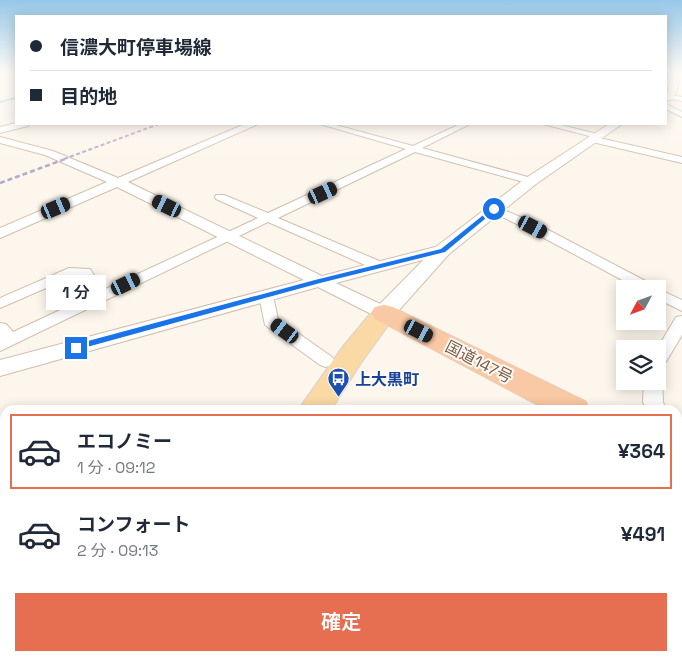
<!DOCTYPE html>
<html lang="ja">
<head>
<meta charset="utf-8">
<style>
  :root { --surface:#fff; --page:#f2f2f3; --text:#1f2937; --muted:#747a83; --line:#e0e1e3; --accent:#e76f51 }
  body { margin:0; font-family:"Space Grotesk","Noto Sans JP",sans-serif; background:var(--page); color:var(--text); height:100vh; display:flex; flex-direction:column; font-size:19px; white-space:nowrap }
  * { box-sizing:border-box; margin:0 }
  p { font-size:16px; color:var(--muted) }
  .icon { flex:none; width:28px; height:28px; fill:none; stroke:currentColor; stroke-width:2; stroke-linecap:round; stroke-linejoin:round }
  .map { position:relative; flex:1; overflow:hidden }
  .drawer { position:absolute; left:0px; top:405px; width:682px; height:256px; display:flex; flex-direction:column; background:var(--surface); border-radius:15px 15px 0 0; box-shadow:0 2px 12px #0003 }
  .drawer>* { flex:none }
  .hud { position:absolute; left:15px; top:15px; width:652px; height:110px; border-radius:0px; box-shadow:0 2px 12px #0003; display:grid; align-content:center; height:110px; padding:0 15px; background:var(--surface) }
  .needle { width:32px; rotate:229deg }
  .buttons { position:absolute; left:616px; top:280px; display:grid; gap:10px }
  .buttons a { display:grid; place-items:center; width:50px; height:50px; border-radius:0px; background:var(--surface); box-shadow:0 2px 12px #0003; font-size:25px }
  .end { position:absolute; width:22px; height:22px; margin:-11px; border:6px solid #1a73e8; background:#fff; box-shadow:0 0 0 2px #fff }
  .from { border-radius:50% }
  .bubble { position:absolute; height:35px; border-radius:0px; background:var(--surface); box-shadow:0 2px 12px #0003; font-size:16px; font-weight:600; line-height:35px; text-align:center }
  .car { position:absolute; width:15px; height:30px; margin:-15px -8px; border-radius:6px; box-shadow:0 0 4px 1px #0007; background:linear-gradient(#222 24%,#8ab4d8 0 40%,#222 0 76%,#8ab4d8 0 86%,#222 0) }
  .hud b { display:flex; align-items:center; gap:18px; height:48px; font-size:19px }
  .hud b+b { border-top:1px solid var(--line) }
  .hud i { width:12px; height:12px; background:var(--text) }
  ul { padding:9px 0 0; list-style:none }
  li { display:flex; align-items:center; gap:15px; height:75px; margin:0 10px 8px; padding:0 5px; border:2px solid transparent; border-radius:0px }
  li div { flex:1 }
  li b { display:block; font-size:19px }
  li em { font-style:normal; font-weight:600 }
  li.on { border-color:var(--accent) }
  li>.icon { width:45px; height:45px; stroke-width:1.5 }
  .action { display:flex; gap:10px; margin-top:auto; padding:10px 15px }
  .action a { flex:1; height:58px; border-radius:0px; background:var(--accent); color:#fff; font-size:20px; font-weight:600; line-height:58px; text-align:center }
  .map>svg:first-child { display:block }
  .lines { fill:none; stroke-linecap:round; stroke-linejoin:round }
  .stream { stroke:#a5d3da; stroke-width:2 }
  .minor-casing { stroke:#d1beb0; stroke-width:2 }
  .tertiary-casing { stroke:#d1beb0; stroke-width:2 }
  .secondary-casing { stroke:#d6c0b0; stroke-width:2 }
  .primary-casing { stroke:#dad1cd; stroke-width:2 }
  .trunk-casing { stroke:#dad1cd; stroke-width:1 }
  .minor { fill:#fff; fill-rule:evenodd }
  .tertiary { fill:#fff; fill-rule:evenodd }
  .secondary { fill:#fff; fill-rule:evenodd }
  .primary { fill:#fbd9a5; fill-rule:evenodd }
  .trunk { fill:#f9c8a4; fill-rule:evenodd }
  .rail-far1 { stroke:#b9a8c9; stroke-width:2; stroke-dasharray:4 2.5; stroke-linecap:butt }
  .rail { stroke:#b9a8c9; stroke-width:2.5; stroke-dasharray:5 3; stroke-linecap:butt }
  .route { fill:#1a73e8 }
  .labels { text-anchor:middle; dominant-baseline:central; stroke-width:4; stroke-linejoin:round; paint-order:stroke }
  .street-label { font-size:16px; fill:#7a5c4d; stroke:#fffaf3 }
  .transit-label { font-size:16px; font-weight:bold; fill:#164399; stroke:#fffaf3; text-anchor:start }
</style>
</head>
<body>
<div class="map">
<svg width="682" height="661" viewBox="0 0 682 661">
  <rect width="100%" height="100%" fill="#fdf6ec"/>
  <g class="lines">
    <!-- stream -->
    <polyline class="stream" points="0,102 16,98"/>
    <defs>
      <g id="minor">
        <polygon points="670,95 682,97 682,101 668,98 668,96"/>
        <polygon points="666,104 682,112 682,117 666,109"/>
        <polygon points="320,124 332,124 413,146 460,124 470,124 422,148 535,179 536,181 531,184 415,152 278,218 384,263 386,266 384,269 374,269 268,222 0,351 0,323 6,324 13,332 84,299 83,280 80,276 76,275 0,308 0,298 69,268 90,269 97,280 99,292 258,218 216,199 215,197 216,195 224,195 268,213 406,149"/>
        <polygon points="543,124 557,124 601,135 597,138"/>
        <polygon points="591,136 682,157 682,163 588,141 588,137"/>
        <polygon points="494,206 537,224 655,286 657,289 639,289 529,230 490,211 488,209"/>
        <polygon points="657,289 658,289 682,300 682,311 658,299"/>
        <polygon points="266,292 271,293 273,296 278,319 332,357 335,361 332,365 326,367 320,365 265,325 259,296 261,293"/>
        <polygon points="682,316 682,335 664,365 658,367 657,349 676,317"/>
        <polygon points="658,376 662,381 663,402 666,410 646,410 643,402 644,381 658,381"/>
        <polygon points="678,451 682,452 682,483 678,481"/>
      </g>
      <g id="tertiary">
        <polygon points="16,123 30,124 28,126 0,133 0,127"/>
        <polygon points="245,124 258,124 128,182 322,276 443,245 449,247 451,250 449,253 336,283 391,309 394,313 391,317 384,319 377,317 318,287 0,376 0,360 304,280 117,187 0,238 0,228 107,182 45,155 0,143 0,137 53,151 118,178"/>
      </g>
      <g id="secondary">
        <polygon points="671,73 679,73 678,87 673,99 666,101"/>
        <polygon points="609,124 622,124 536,184 449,254 392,318 384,320 376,318 373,313 376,308 437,246 526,178"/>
      </g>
      <g id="primary">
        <polygon points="384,305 393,308 397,313 361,363 331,410 298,410 341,349 375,308"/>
        <polygon points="119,656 168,656 166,661 117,661"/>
      </g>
      <g id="trunk">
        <polygon points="384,305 393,307 586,401 590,410 546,410 375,319 371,313 375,307"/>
        <polygon points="678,447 682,449 682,481 678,479"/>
      </g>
    </defs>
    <!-- minor casing -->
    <use href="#minor" class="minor-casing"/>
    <!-- tertiary casing -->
    <use href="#tertiary" class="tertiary-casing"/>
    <!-- secondary casing -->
    <use href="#secondary" class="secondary-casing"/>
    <!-- primary casing -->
    <use href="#primary" class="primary-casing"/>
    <!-- trunk casing -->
    <use href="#trunk" class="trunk-casing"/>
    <!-- minor -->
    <use href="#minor" class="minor"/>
    <!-- tertiary -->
    <use href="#tertiary" class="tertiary"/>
    <!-- secondary -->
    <use href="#secondary" class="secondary"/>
    <!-- primary -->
    <use href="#primary" class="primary"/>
    <!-- trunk -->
    <use href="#trunk" class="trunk"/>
    <!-- rail-far1 -->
    <polyline class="rail-far1" points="64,159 159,124"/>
    <!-- rail -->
    <polyline class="rail" points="0,183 68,158"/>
  </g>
  <!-- sky -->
  <linearGradient id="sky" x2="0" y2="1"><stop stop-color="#97c7e8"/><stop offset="0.44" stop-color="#fefbf6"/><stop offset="1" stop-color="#fefbf6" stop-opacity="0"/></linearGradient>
  <rect width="682" height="165" fill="url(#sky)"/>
  <!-- route -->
  <polygon class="route" points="492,208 497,209 445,252 320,283 76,350 72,348 73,345 315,280 441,249"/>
  <!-- icons -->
  <defs>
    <symbol id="bus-pin" viewBox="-11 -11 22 30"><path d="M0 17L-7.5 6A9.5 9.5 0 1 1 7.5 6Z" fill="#1a4fb4" stroke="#fffaf3"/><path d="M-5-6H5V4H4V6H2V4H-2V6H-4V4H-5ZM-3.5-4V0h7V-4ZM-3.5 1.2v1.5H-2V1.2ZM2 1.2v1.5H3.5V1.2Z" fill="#fff"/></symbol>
  </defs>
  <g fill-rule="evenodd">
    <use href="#bus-pin" x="326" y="366" width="25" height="34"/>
  </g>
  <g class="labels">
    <!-- street labels -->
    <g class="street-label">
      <text transform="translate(479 362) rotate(27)">国道147号</text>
    </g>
    <!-- transit labels -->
    <g class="transit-label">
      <text x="355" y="379">上大黒町</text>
    </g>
  </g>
</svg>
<div class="buttons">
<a><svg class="needle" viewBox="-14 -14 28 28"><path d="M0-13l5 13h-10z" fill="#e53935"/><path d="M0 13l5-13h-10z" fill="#747a83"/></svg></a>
<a><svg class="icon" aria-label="layers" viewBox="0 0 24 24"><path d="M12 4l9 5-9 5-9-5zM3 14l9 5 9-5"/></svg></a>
</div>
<i class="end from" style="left:494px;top:209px"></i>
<i class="end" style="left:76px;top:348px"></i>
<div class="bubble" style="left:46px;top:275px;width:60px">1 分</div>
<i class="car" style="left:323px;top:193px;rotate:65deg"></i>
<i class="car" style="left:167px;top:206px;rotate:296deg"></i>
<i class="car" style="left:56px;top:208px;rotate:67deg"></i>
<i class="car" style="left:533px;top:227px;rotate:118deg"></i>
<i class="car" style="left:126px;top:284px;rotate:64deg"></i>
<i class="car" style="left:285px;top:331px;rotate:306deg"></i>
<i class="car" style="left:419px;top:331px;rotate:117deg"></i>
<div class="hud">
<b><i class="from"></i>信濃大町停車場線</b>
<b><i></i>目的地</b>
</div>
<section class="drawer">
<ul>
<li class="on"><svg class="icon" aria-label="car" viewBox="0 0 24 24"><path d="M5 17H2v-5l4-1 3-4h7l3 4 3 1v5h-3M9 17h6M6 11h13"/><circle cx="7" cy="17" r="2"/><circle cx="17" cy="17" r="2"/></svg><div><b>エコノミー</b><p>1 分 · 09:12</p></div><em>¥364</em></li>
<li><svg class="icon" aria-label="car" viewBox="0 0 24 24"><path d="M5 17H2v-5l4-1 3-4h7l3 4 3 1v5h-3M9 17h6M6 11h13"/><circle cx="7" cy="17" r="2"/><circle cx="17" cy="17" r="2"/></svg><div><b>コンフォート</b><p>2 分 · 09:13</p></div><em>¥491</em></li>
</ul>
<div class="action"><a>確定</a></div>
</section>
</div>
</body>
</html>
